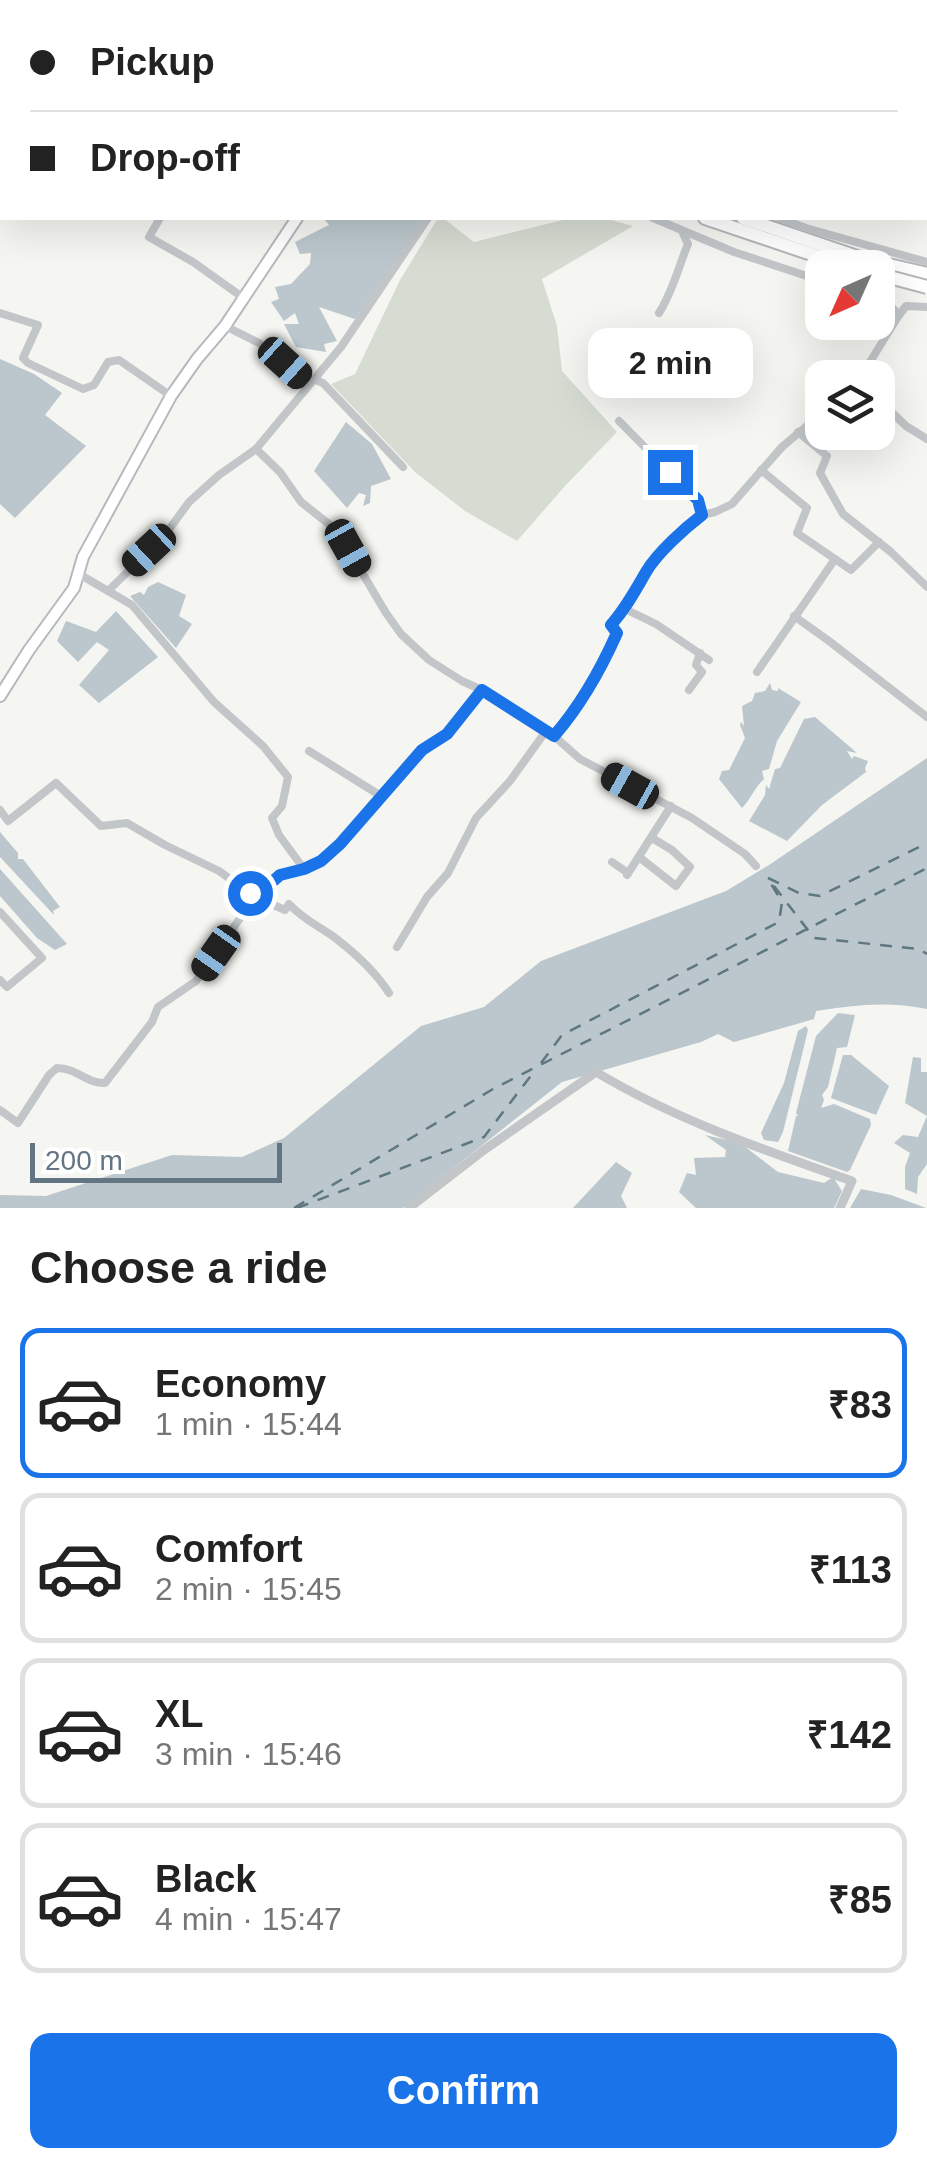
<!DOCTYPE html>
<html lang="en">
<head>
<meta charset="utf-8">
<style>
  :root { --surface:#fff; --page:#f2f2f2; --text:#222; --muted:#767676; --line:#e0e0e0; --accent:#1a73e8 }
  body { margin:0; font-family:Arial,sans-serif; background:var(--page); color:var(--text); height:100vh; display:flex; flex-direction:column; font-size:38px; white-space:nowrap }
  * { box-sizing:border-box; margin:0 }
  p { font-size:32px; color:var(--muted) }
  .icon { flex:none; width:55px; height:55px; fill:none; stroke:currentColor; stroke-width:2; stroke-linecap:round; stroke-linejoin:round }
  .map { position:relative; height:1208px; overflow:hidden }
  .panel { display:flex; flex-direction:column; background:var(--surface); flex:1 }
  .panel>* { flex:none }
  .guide { position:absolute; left:0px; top:0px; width:928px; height:220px; box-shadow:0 10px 40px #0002; display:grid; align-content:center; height:220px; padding:0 30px; background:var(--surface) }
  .needle { width:65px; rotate:225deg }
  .controls { position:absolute; left:805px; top:250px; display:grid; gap:20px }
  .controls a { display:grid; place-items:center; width:90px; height:90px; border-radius:20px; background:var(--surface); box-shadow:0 10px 40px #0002; font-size:50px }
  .scale { position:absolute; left:30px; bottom:25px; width:252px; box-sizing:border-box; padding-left:10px; border:5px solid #637483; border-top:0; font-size:28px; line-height:35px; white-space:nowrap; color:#637483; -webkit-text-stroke:8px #fff; paint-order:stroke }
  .end { position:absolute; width:45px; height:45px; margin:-22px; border:12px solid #1a73e8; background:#fff; box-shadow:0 0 0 5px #fff }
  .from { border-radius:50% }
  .bubble { position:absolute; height:70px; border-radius:20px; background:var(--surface); box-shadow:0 10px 40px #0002; font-size:32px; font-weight:700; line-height:70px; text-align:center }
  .car { position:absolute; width:30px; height:60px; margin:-30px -15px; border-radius:12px; box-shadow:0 0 8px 2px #0007; background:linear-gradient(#222 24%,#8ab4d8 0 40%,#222 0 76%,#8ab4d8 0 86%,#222 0) }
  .guide b { display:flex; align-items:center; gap:35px; height:95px; font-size:38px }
  .guide b+b { border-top:2px solid var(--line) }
  .guide i { width:25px; height:25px; background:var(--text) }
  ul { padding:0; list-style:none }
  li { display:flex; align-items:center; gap:30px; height:150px; margin:0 20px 15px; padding:0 10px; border:5px solid var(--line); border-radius:20px }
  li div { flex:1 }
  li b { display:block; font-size:38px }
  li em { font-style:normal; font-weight:700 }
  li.on { border-color:var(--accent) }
  li>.icon { width:90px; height:90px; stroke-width:1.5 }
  h2 { padding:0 30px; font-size:45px; line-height:120px }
  .action { display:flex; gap:20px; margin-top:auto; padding:20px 30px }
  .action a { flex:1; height:115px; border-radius:20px; background:var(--accent); color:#fff; font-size:40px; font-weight:700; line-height:115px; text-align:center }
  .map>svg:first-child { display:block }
  .green { fill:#d6dcd2 }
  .water { fill:#bbc7cc }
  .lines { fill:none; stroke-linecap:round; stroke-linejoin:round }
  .stream { stroke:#bbc7cc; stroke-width:2.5 }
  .ferry { stroke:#5f7781; stroke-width:2.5; stroke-dasharray:12 10; stroke-linecap:butt }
  .secondary-casing { stroke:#b4b9be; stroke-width:14 }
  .trunk-casing { stroke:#b5b8bb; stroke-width:16 }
  .minor { stroke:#c2c6c9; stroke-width:8 }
  .tertiary { stroke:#c2c6c9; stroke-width:9 }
  .secondary { stroke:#fff; stroke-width:10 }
  .trunk { stroke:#fff; stroke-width:12 }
  .trunk-bridge-casing { stroke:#b5b8bb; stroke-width:16; stroke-linecap:butt }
  .trunk-bridge { stroke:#fff; stroke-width:12 }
  .route { stroke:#1a73e8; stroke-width:12 }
</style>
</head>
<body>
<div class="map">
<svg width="927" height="1208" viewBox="0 0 927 1208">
  <rect width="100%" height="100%" fill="#f5f5f1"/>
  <!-- green -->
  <polygon class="green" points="438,218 443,218 474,242 571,218 604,218 633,226 542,279 557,326 562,371 617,432 565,486 517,541 465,511 415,472 331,384 355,374 400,280"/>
  <!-- water -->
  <g class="water">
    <polygon points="0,0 64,0 67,2 2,2 2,104 0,103"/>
    <polygon points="582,0 886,0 892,2 584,2"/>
    <polygon points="323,218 426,218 355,319 319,307 337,341 324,344 326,352 296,347 284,324 299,324 295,313 284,321 271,302 279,299 275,287 291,284 310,264 311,253 300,254 295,242 329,225"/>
    <polygon points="0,359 34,374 62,393 45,415 86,446 15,518 0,504"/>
    <polygon points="346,422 372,444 391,479 371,486 370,503 363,506 366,495 359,493 347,508 314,471"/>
    <polygon points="158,582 186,595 179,616 192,624 176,648 130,596 140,592 144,595 148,587"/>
    <polygon points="116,611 158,657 99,703 79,685 109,650 97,642 78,662 57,641 66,621 96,632"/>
    <path d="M 770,683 L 772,690 L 778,691 L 778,688 L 801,702 L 777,741 L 769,769 L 762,771 L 764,779 C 754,788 751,799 742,808 L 719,779 L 722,771 L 729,770 L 745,738 L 740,725 L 741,722 L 744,726 L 742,706 L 752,701 L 755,693 L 765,691 Z"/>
    <polygon points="815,717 857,753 847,751 852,759 854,756 868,761 865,768 866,772 822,805 787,841 749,821 765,795 766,785 769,789 775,769 780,768 804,719"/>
    <path d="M 927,758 L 927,1009 C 889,1001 853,1005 816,1011 L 814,1019 L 734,1042 L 718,1034 L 701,1042 L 562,1082 L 403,1208 L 0,1208 L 0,1195 L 46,1196 L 172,1155 L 242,1157 L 284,1138 L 421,1026 L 484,1007 L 541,961 L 726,891 L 769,865 Z"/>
    <polygon points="0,832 18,853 18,859 23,859 60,907 53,911 54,915 0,857"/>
    <polygon points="0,869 67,944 55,950 37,938 0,896"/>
    <polygon points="838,1013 855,1015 847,1047 837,1048 828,1087 822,1095 824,1100 821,1108 834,1104 870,1119 871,1125 850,1170 847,1172 788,1151 796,1116 798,1116 796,1113 816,1036"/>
    <polygon points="806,1026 808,1030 783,1132 778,1142 764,1140 761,1133 784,1083 798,1031"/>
    <polygon points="843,1055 851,1055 889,1086 876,1115 831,1098"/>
    <polygon points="913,1057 921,1058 921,1072 927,1072 927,1164 918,1177 917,1194 905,1189 905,1167 910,1153 894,1143 903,1135 918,1137 927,1116 905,1103"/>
    <polygon points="705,1135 740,1143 778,1172 824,1183 833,1177 842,1191 834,1208 696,1208 679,1192 687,1173 696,1175 694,1158 725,1157 726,1150"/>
    <polygon points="616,1162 632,1173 621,1196 627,1208 573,1208"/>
    <polygon points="861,1189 891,1195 926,1208 850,1208"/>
  </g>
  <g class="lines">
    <!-- stream -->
    <polyline class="stream" points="459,2 462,0"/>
    <!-- ferry -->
    <g class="ferry">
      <polyline points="768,878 799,893 820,896 927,843"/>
      <polyline points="774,886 814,938 919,949 927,954"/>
      <polyline points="541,1063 562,1035 779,922 782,902 767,877"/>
      <polyline points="294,1208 493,1089 927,868"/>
      <polyline points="297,1208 484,1137 536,1069"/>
    </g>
    <defs>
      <g id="secondary">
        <polyline points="415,2 416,0"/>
        <polyline points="0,696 29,650 74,588 83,557 171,396 197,359 225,326 297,218"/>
      </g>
      <g id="trunk">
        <polyline points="330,0 334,2"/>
        <polyline points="350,0 354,2"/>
        <polyline points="705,218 853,268"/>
        <polyline points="743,218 863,259 927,274"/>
      </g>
    </defs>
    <!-- secondary casing -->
    <use href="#secondary" class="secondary-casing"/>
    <!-- trunk casing -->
    <use href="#trunk" class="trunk-casing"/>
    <!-- minor -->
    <g class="minor">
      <polyline points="372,0 377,2"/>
      <polyline points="0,115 2,116"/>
      <polyline points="160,218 149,237 193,262 245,299"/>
      <polyline points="653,218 734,252 822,281"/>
      <polyline points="779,218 806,228 927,262"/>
      <polyline points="0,313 38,325 23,358 28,363 83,389 94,385 108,362 119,360 171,396"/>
      <path d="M 659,313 C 673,291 678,268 688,244 L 682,231"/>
      <polyline points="899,315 906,306 927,307"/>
      <polyline points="225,326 259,343 303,379 313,379 323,383 403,467"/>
      <polyline points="860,378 899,315 888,303 878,300"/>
      <polyline points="878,399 906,426 927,439"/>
      <polyline points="619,421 697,500 702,515"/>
      <polyline points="798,432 827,456 820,473 843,514 891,552 927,587"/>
      <polyline points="256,449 341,347 428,218"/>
      <polyline points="761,470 807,508 797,533 851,570 879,542"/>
      <polyline points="79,574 132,605 214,702 263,746 288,777 282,806 272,818 279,835 304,869"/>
      <polyline points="108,591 165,535 189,502 219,475 256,449 280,472 301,502 330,525 348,549 386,613 401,634 429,660 462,681 491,694 554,736 580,759 692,818 745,854 756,866"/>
      <polyline points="625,609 656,624 709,660"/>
      <polyline points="794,616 829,641 927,717"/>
      <polyline points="757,672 835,559"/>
      <polyline points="689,690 702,672 696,665 700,653"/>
      <path d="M 554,736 C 580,706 601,669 617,633 L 611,625 L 625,609 L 630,597 L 641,585 L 647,569 L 683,529 L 702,515 L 715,512 L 732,504 L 782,447 L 822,413"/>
      <polyline points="309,751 381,796"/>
      <path d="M 0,810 L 8,821 L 56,783 L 101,826 L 127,823 L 165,845 L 219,871 L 255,897 L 285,910 L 289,904 C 304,920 317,925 334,937 C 355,953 375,971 389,993"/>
      <polyline points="639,857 676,886 690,867 672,850 652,838"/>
      <polyline points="612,862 628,873"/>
      <polyline points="627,875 671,806"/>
      <polyline points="0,912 42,958 7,987 0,980"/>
      <polyline points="397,947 427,897 448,873 476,818 510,781 546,731"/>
      <path d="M 0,1110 L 18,1123 L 49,1075 L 57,1068 C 77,1068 87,1084 105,1083 L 152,1022 L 158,1007 L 196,981 L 255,897 L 280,875 L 304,869 L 321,861 L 340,844 L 421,750 L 447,734 L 481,690"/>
    </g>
    <!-- tertiary -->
    <path class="tertiary" d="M 409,1208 L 484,1150 L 596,1072 C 676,1120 764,1150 852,1181 L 840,1208"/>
    <!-- secondary -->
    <use href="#secondary" class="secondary"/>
    <!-- trunk -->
    <use href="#trunk" class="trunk"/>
    <defs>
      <polyline id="trunk-bridge" points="878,274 927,287"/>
    </defs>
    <!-- trunk-bridge casing -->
    <use href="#trunk-bridge" class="trunk-bridge-casing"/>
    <!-- trunk-bridge -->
    <use href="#trunk-bridge" class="trunk-bridge"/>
  </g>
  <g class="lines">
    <!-- route -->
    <path class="route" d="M 250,893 L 255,897 L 280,875 L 304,869 L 321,861 L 340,844 L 422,750 L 447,734 L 482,690 L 554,736 C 580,706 601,669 617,633 L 611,625 C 626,608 635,591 646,572 C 657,553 685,528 702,515 L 698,500 L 670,472"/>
  </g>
</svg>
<div class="controls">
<a><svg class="needle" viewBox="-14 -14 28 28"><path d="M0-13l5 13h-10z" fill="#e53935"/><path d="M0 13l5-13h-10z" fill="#767676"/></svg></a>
<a><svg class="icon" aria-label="layers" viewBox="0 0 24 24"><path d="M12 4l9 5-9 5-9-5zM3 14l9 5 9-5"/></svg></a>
</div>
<div class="scale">200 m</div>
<i class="end from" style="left:250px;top:893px"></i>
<i class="end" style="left:670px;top:472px"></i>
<div class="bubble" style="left:588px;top:328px;width:165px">2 min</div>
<i class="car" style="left:285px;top:363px;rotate:132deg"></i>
<i class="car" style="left:348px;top:548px;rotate:151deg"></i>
<i class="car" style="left:149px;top:550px;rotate:227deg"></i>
<i class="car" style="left:630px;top:786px;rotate:299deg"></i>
<i class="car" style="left:216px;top:953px;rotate:215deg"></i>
<div class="guide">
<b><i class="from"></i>Pickup</b>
<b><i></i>Drop-off</b>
</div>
</div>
<section class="panel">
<h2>Choose a ride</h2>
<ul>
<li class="on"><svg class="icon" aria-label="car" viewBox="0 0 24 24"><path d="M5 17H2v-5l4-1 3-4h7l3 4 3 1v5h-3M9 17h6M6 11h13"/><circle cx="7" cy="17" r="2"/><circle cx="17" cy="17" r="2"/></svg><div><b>Economy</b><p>1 min · 15:44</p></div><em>₹83</em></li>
<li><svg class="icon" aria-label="car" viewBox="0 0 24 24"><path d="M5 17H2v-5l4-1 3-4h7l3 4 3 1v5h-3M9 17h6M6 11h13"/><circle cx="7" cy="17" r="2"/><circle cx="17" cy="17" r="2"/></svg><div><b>Comfort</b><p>2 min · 15:45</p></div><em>₹113</em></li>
<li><svg class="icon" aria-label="car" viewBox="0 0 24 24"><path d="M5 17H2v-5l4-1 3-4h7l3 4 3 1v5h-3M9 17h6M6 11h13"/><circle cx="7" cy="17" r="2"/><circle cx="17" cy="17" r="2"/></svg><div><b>XL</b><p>3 min · 15:46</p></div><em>₹142</em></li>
<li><svg class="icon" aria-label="car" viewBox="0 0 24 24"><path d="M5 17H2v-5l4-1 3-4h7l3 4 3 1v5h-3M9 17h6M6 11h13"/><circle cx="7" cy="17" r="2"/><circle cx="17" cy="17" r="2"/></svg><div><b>Black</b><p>4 min · 15:47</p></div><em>₹85</em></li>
</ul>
<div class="action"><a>Confirm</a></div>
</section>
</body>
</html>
